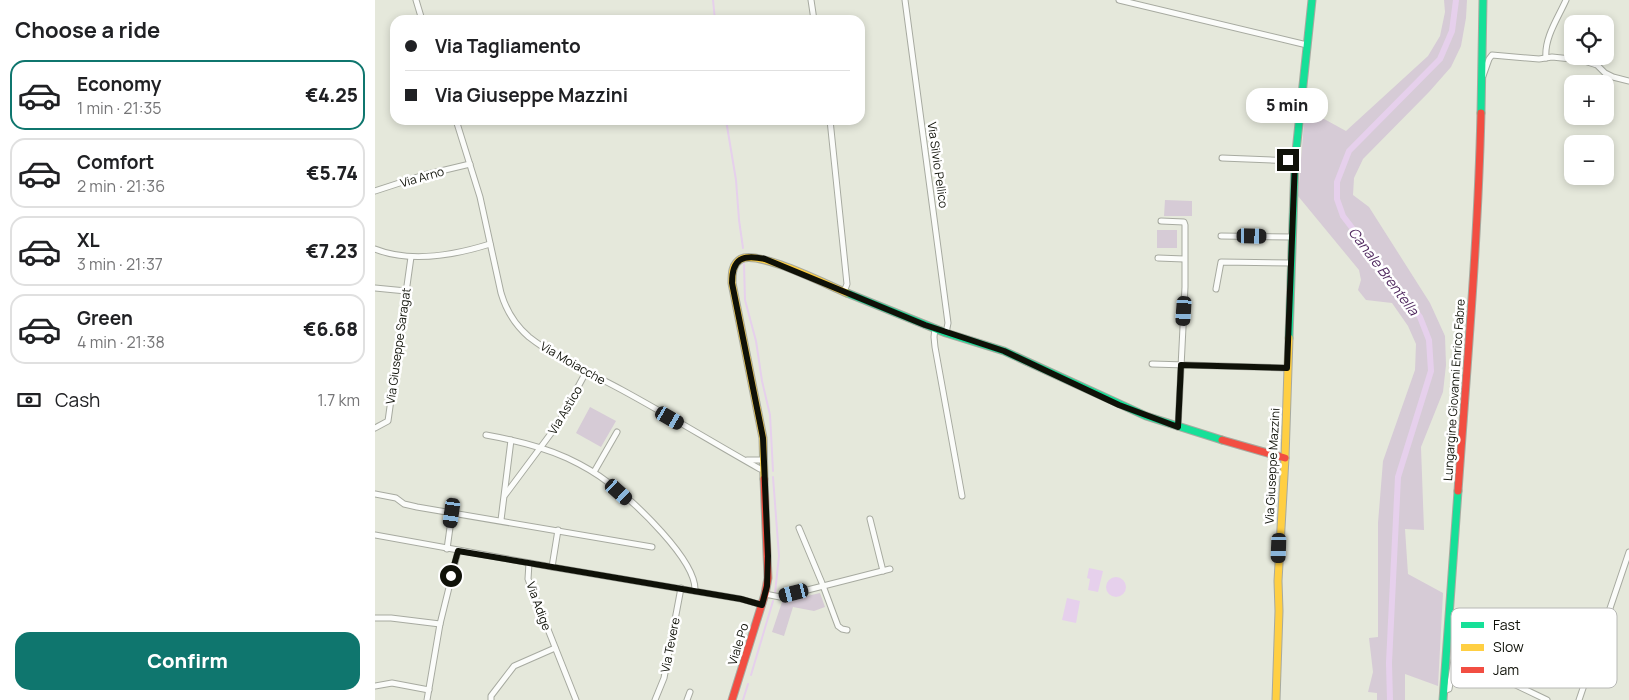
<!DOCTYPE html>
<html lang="en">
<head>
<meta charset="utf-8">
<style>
  :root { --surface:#fff; --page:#f2f2f2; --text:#202124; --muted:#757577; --line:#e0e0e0; --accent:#0f766e }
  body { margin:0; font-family:Manrope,sans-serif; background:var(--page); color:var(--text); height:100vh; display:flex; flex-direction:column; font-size:19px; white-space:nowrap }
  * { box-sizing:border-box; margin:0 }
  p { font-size:16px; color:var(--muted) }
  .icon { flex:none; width:28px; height:28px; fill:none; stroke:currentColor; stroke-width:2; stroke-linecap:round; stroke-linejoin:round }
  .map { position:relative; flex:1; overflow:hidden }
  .details { display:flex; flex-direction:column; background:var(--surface); width:375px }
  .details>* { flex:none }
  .guide { position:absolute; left:15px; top:15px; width:475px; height:110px; border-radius:15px; box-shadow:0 2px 8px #0003; display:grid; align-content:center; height:110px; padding:0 15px; background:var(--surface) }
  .buttons { position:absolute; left:1189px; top:15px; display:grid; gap:10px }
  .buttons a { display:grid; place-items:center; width:50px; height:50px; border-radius:10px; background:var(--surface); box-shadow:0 2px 8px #0003; font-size:25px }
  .end { position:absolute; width:22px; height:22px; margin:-11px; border:6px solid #0f1108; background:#fff; box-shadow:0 0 0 2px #fff }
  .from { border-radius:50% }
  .bubble { position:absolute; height:35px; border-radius:15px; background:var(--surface); box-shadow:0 2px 8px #0003; font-size:16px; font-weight:800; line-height:35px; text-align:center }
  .car { position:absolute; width:15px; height:30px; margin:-15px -8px; border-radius:6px; box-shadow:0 0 4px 1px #0007; background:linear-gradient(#222 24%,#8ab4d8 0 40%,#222 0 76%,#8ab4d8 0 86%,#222 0) }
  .guide b { display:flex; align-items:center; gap:18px; height:48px; font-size:19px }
  .guide b+b { border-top:1px solid var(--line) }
  .guide i { width:12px; height:12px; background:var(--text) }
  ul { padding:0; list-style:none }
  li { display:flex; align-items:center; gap:15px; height:70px; margin:0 10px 8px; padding:0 5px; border:2px solid var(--line); border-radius:15px }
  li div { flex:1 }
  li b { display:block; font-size:19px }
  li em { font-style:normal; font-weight:800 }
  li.on { border-color:var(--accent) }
  li>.icon { width:45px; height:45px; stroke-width:1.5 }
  h2 { padding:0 15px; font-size:22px; line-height:60px }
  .pay { display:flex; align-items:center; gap:12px; height:55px; padding:0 15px; font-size:19px }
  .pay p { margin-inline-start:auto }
  .action { display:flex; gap:10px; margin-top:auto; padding:10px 15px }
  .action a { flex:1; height:58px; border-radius:15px; background:var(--accent); color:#fff; font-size:20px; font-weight:800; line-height:58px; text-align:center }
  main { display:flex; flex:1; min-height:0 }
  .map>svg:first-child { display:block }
  .green { fill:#d6cbd6 }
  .water { fill:#e6d0ec }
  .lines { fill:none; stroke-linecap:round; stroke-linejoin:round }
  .stream { stroke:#e6d0ec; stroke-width:2 }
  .canal { stroke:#e6d0ec; stroke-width:6 }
  .street-casing { stroke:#a7aaa0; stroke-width:7 }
  .fast-casing { stroke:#a7aaa0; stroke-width:9 }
  .slow-casing { stroke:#a7aaa0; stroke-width:9 }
  .jam-casing { stroke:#a7aaa0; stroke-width:9 }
  .street { stroke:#fbfcfa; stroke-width:5 }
  .fast { stroke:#16e098; stroke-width:7 }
  .slow { stroke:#ffcf43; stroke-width:7 }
  .jam { stroke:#f24e42; stroke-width:7 }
  .route { stroke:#0f1108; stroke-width:6 }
  .labels { text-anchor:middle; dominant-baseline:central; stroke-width:5; stroke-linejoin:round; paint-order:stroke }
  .street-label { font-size:12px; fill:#0f1108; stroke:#fff }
  .water-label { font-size:14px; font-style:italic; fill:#50295f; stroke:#fff }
  .key { fill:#fff; stroke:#b7b8b5; stroke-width:1 }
  .key-label { font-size:14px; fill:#0f1108 }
</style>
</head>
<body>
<main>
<section class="details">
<h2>Choose a ride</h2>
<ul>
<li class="on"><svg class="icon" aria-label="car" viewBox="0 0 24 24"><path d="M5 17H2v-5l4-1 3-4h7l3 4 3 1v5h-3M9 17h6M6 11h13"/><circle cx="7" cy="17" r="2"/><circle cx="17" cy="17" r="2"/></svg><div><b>Economy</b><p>1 min · 21:35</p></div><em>€4.25</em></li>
<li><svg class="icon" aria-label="car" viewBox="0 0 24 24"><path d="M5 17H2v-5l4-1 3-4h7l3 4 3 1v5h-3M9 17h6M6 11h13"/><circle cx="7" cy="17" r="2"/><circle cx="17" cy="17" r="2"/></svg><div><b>Comfort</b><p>2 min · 21:36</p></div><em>€5.74</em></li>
<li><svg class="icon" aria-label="car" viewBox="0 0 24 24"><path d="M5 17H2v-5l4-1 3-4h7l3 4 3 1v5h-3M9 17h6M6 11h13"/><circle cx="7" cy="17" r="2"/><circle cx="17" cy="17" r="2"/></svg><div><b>XL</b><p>3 min · 21:37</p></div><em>€7.23</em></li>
<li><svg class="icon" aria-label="car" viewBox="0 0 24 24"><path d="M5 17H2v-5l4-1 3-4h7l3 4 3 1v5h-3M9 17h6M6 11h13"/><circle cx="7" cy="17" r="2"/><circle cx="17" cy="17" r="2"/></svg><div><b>Green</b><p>4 min · 21:38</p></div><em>€6.68</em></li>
</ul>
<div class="pay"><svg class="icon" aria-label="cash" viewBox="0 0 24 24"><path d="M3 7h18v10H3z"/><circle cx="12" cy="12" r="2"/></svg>Cash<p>1.7 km</p></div>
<div class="action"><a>Confirm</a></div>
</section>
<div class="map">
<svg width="1254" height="700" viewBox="0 0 1254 700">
  <rect width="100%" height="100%" fill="#e5e8db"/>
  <!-- green -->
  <g class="green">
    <polygon points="1069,0 1092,0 1091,18 1086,46 1076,67 1054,92 988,159 979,178 978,195 994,207 1055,303 1070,336 1071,365 1068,392 1046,447 1049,530 1030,529 1033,574 1068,593 1063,686 1030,674 1030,700 1002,700 1002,693 993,692 998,672 994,638 1003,637 1003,523 1008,461 1040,370 1041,344 1033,326 1017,303 991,300 983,290 986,280 984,270 923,196 929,123 940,114 971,131 1053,56 1065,36 1070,12"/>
    <polygon points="790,200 817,201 817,216 789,216"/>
    <rect x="782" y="230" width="20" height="18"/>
    <polygon points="215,407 241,421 226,447 201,433"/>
    <polygon points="445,593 450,607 439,611 418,607 409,636 397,632 407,602"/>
  </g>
  <!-- water -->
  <g class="water">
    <polygon points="714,568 728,571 723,592 713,590 715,579 712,578"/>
    <circle cx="741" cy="587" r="10"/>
    <polygon points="692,598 705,601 701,623 687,620"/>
  </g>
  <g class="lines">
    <!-- stream -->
    <g class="stream">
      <polyline points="338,0 340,20"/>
      <polyline points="351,120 361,180 364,220 368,248"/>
      <polyline points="369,264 370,300 381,341 387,381 395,415 398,471"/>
      <polyline points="398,477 404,556 400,593"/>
      <polyline points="376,675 398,601"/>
      <polyline points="368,700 373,684"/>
    </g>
    <!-- canal -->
    <polyline class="canal" points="1015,700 1014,663 1023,477 1056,371 1054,340 1045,317 968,216 962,199 962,182 974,151 1065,59 1077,31 1081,0"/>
    <defs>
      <g id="street">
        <polyline points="41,0 47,20"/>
        <polyline points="436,0 439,20"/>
        <polyline points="530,0 573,323 571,333"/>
        <polyline points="744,0 932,45"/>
        <path d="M 1171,58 C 1169,38 1183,18 1191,0"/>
        <polyline points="1108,76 1114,59 1117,55 1164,59 1177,57 1206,60 1222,65 1230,73 1238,77 1254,81"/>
        <path d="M 81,120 L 105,197 L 126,293 C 131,310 140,325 154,337 C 182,359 216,373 247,390 C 293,415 339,443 385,469 L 389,469"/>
        <polyline points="455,120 472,284 469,292"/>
        <polyline points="847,158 920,161"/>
        <polyline points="0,191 49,175 95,164"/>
        <polyline points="786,221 809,222 810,225 810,287 803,427"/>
        <polyline points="846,236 917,237"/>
        <path d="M 0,249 C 35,263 80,255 115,244"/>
        <polyline points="783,258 809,259"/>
        <polyline points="0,288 31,291"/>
        <polyline points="841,289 846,262 916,263"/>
        <polyline points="560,328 559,337 560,347 587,496"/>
        <polyline points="777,364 912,368"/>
        <polyline points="0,428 13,421 36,257"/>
        <path d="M 111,435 C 139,440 166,446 192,458 C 207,465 221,473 234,483 C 258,501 322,560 320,591"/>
        <polyline points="372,460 388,460"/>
        <polyline points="219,472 242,432"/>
        <polyline points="0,494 21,498 29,504 42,507 277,547"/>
        <polyline points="130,495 183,424 211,372"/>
        <polyline points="495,519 508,571"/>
        <polyline points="126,520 136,440"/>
        <polyline points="424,528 447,583 463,626 467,629 472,630"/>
        <polyline points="0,535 177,567 366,599 387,605"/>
        <polyline points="72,549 77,513"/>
        <polyline points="154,563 153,579 201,700"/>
        <polyline points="177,567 183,530"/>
        <polyline points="390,594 405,597 515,569"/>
        <polyline points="0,618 16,618 65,624"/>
        <polyline points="0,686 17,683 54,690"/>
        <polyline points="1069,691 1074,689 1079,660 1085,657 1093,658 1118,674 1172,700"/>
        <polyline points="52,700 65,624 83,551"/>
        <polyline points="116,700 116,696 139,666 180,648"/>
        <polyline points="280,700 289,678 306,588"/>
        <polyline points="312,700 315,692"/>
        <polyline points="1204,700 1254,552"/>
      </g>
      <g id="fast">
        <polyline points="1106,113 1108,0"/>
        <polyline points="472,293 571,333 629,351 771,416 847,440"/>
        <polyline points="914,338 920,161 937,0"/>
        <polyline points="1068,700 1083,491"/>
      </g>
      <g id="slow">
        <path d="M 389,479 L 388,438 L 357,283 C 357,274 357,264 366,259 C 384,250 452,285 472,293"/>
        <polyline points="901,700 904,611 903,581 910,458 914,338"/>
      </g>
      <g id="jam">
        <polyline points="847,440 910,458"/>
        <path d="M 1083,491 C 1092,366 1103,240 1106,113"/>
        <polyline points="357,700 390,594 393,578 389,479"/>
      </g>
    </defs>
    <!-- street casing -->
    <use href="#street" class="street-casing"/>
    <!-- fast casing -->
    <use href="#fast" class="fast-casing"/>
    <!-- slow casing -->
    <use href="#slow" class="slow-casing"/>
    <!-- jam casing -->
    <use href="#jam" class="jam-casing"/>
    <!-- street -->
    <use href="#street" class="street"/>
    <!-- fast -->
    <use href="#fast" class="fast"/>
    <!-- slow -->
    <use href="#slow" class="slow"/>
    <!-- jam -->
    <use href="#jam" class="jam"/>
  </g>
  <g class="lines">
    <!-- route -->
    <path class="route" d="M 76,576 L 83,551 L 366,599 L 387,605 L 392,586 L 393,556 L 388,438 L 357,283 C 357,258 368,254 390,259 L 550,325 L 629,351 L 744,405 L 803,427 L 806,365 L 912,368 L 920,161 L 913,160"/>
  </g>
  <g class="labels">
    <!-- street labels -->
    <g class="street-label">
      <text transform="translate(563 165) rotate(82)">Via Silvio Pellico</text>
      <text transform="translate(47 177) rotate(-16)">Via Arno</text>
      <text transform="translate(23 346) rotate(-82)">Via Giuseppe Saragat</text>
      <text transform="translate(198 363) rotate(30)">Via Moiacche</text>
      <text transform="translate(1079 390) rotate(-86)">Lungargine Giovanni Enrico Fabre</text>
      <text transform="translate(190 410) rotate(-59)">Via Astico</text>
      <text transform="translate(897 466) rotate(-87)">Via Giuseppe Mazzini</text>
      <text transform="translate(164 606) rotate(70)">Via Adige</text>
      <text transform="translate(363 644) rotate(-73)">Viale Po</text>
      <text transform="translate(295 645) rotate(-79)">Via Tevere</text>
    </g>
    <!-- water labels -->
    <g class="water-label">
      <text transform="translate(1009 271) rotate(53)">Canale Brentella</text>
    </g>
  </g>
  <!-- legend -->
  <rect x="1076" y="608" width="166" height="80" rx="8" class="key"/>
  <rect x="1086" y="622" width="23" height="6" fill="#16e098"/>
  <rect x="1086" y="644" width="23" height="7" fill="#ffcf43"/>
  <rect x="1086" y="667" width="23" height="6" fill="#f24e42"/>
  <g class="key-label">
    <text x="1118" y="630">Fast</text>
    <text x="1118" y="652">Slow</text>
    <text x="1118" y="675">Jam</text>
  </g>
</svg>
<div class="buttons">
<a><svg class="icon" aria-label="locate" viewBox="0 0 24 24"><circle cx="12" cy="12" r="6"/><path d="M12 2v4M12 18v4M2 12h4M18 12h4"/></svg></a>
<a>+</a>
<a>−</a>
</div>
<i class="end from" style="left:76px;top:576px"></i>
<i class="end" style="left:913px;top:160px"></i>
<div class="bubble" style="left:871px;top:88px;width:82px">5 min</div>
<i class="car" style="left:877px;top:236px;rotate:91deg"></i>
<i class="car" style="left:809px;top:311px;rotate:184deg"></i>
<i class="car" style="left:295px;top:418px;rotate:120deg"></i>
<i class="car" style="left:244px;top:492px;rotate:132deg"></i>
<i class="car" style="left:77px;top:513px;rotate:188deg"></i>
<i class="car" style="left:904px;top:548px;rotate:182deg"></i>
<i class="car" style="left:419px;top:593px;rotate:256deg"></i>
<div class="guide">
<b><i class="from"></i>Via Tagliamento</b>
<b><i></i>Via Giuseppe Mazzini</b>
</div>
</div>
</main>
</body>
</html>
